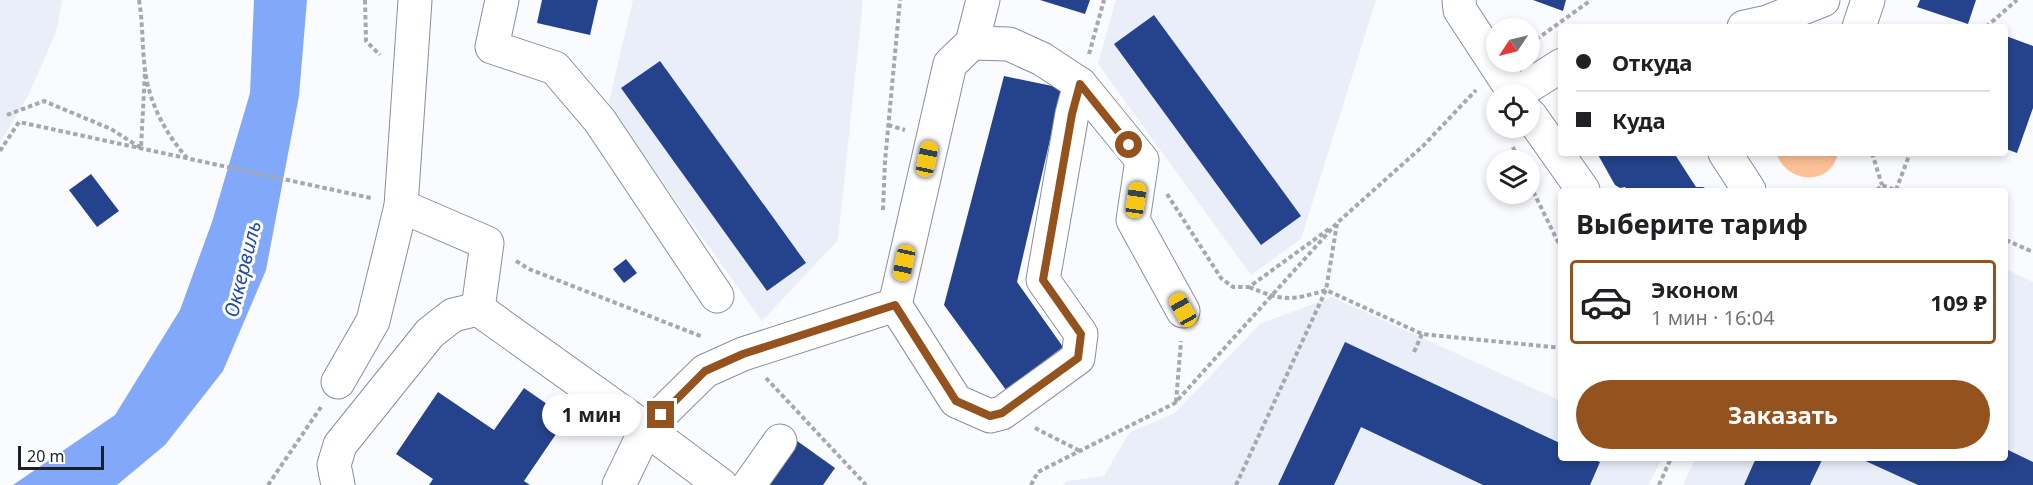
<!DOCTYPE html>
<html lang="ru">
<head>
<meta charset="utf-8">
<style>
  :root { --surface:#fff; --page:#f2f2f2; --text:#202124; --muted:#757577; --line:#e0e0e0; --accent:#94531e }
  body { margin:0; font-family:"Noto Sans",sans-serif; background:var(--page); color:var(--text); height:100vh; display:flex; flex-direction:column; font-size:22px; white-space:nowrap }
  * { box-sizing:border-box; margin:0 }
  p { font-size:20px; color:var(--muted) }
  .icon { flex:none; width:33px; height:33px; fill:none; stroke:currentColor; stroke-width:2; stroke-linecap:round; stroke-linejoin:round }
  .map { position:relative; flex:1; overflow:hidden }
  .side { position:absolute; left:1558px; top:188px; width:450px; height:273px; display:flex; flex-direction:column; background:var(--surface); border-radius:6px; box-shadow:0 3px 9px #0003 }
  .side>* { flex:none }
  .hud { position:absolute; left:1558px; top:24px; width:450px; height:132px; border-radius:6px; box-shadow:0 3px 9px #0003; display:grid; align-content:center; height:132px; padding:0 18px; background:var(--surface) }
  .needle { width:39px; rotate:235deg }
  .controls { position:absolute; left:1486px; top:18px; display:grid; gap:12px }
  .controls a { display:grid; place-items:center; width:54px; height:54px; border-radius:50%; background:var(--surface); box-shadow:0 3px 9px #0003; font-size:30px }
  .scale { position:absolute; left:18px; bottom:15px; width:86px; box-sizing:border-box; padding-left:6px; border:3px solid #1c1f25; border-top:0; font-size:16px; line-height:21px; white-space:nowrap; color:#1c1f25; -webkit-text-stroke:4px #fff; paint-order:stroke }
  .end { position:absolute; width:27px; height:27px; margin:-14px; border:8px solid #94531e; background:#fff; box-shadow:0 0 0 3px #fff }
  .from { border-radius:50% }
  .bubble { position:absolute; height:42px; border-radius:21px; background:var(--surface); box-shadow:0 3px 9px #0003; font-size:20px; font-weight:700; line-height:42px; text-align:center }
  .car { position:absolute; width:18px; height:36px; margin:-18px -9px; border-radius:8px; box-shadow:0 0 4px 2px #0007; background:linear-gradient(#f5c518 24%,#345 0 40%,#f5c518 0 76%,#345 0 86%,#f5c518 0) }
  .hud b { display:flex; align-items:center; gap:21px; height:57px; font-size:22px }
  .hud b+b { border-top:2px solid var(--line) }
  .hud i { width:15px; height:15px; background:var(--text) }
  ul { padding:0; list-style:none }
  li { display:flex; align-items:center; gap:18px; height:84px; margin:0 12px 9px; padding:0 6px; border:3px solid var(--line); border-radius:6px }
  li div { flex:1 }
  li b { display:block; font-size:22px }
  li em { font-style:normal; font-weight:700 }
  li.current { border-color:var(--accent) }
  li>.icon { width:54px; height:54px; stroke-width:1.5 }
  h2 { padding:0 18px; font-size:27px; line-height:72px }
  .action { display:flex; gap:12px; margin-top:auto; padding:12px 18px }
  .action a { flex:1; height:69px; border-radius:36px; background:var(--accent); color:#fff; font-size:24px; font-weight:700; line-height:69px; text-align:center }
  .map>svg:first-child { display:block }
  .built { fill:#e9eef8 }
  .green { fill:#fdc097 }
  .water { fill:#82a8fa }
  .building { fill:#25438c }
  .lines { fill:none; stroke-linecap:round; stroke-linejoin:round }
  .minor-casing { stroke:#878f9f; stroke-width:35 }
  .path { stroke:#a6a8ad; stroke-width:4; stroke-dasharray:4.5 3; stroke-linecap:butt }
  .minor { stroke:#fff; stroke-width:33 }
  .route { stroke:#94531e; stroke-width:8 }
  .labels { text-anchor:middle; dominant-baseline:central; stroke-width:6; stroke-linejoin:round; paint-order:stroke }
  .water-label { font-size:20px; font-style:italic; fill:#264ba8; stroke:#fff }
</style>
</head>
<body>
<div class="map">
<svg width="2033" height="485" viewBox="0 0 2033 485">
  <rect width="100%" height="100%" fill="#f9fbff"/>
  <!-- built -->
  <g class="built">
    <polygon points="0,0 62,0 56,32 28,96 0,143"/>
    <polygon points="633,0 863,0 838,240 762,321 608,106"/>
    <polygon points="1116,0 1376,0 1301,239 1251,275 1098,64"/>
    <polygon points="2006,269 2033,282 2033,485 1683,485 1696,458 2006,458"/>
    <polygon points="1332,297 1561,401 1562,458 1662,458 1648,485 1063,485 1067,481 1104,476 1129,433 1175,413 1260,324"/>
  </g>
  <!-- green -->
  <path class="green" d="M 1776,153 L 1838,153 C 1831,187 1787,184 1776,153 Z"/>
  <!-- water -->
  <polygon class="water" points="254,0 307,0 299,96 266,270 223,371 165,445 117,485 13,485 115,415 180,310 212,222 250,93"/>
  <!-- building -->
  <g class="building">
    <polygon points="542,0 598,0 590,35 537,23"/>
    <polygon points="1040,0 1090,0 1085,14"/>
    <polygon points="1533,0 1566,0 1563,11"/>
    <polygon points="1920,0 1976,0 1968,24 1917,7"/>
    <polygon points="1154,15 1301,216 1261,245 1114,44"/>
    <polygon points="2006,36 2033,46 2033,108 2017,153 2006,149"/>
    <polygon points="660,61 806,263 767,291 621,88"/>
    <polygon points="1004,76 1062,88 1017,282 1063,347 1006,390 944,305"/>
    <polygon points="1597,153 1674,153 1696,187 1703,187 1709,190 1627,190 1625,187 1620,188 1615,185"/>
    <polygon points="91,174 119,211 97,227 69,190"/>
    <polygon points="626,259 637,273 624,283 613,269"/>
    <polygon points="1345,342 1562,444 1562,458 1590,458 1600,462 1590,485 1483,485 1361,427 1334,485 1278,485"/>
    <polygon points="524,388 567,418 524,481 530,485 429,485 433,479 396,454 438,392 494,430"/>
    <polygon points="793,438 835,468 823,485 760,485"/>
    <polygon points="2006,449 2033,462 2033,485 1918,485 1859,458 2006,458"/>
    <polygon points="1756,458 1823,458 1810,485 1744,485"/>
  </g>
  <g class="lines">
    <defs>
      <g id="minor">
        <polyline points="502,0 492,47 555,68 600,121 717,296"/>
        <polyline points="1459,0 1460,10 1515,94"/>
        <polyline points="1744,27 1767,22 1823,0"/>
        <polyline points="1859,27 1868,0"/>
        <polyline points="972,43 983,0"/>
        <polyline points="1516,94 1562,65"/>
        <polyline points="1530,115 1583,190"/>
        <polyline points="1725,153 1749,190"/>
        <polyline points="401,206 487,243 478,309"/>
        <polyline points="895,305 956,401 990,416 1002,413 1078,358 1081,334 1043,280 1072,114 1080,84"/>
        <polyline points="338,382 373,321 401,206 415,0"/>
        <polyline points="338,485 334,465 340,445 430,333 453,315 478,309 646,429 619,485"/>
        <polyline points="721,485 646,429 705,371 743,354 895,305 950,64 972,43 1009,44 1042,59 1080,84 1142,160 1133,220 1183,311"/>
        <polyline points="749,485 780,441"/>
      </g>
    </defs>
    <!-- minor casing -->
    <use href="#minor" class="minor-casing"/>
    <!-- path -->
    <g class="path">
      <path d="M 139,0 C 143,23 142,47 145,70 C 149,103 166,134 187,158"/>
      <polyline points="365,0 366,41 380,55"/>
      <polyline points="1986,27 2017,0"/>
      <polyline points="1530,44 1591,0"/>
      <polyline points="1089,54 1104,0"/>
      <polyline points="7,115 44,101 111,129 141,148 145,72"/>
      <polyline points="888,125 905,130"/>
      <polyline points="1513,147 1518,160"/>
      <polyline points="0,151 19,122 371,198"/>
      <polyline points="1872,153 1882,185"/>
      <polyline points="1530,185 1562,250"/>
      <polyline points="1877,190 1882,185 1895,190"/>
      <polyline points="1896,190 1910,153"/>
      <polyline points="1167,194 1221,278 1233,287 1249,287 1329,229"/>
      <polyline points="883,210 885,161 900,0"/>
      <polyline points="2006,240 2033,252"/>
      <polyline points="516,261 529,269 703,337"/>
      <path d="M 1249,287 C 1282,301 1292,301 1326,290 L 1422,334 L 1562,348"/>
      <polyline points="1414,352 1422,334"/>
      <polyline points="766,378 866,485"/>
      <polyline points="1176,402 1181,341"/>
      <polyline points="1035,428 1082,452"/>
      <polyline points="268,485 321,407"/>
      <polyline points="1031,485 1038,472 1175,403 1337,223 1424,145 1476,90"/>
      <polyline points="1236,485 1326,290 1337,224"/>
      <polyline points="1659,485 1671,458"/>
    </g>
    <!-- minor -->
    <use href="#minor" class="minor"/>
  </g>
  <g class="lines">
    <!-- route -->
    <polyline class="route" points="661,415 705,371 743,354 895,305 956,401 990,416 1002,413 1078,358 1081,334 1043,280 1072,114 1080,84 1129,145"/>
  </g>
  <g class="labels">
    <!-- water labels -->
    <g class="water-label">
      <text transform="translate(242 269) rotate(-76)">Оккервиль</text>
    </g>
  </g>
</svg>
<div class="controls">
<a><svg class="needle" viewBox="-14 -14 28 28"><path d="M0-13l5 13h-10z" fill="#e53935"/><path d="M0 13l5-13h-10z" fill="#757577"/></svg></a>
<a><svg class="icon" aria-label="locate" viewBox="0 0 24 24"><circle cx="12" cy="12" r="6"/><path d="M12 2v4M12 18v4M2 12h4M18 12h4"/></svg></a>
<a><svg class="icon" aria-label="layers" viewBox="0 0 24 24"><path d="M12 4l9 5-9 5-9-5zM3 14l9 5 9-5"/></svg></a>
</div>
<div class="scale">20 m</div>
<i class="end from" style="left:1129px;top:145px"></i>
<i class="end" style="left:661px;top:415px"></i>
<div class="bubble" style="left:542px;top:394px;width:99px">1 мин</div>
<i class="car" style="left:927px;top:159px;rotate:12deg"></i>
<i class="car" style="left:1136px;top:200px;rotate:8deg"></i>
<i class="car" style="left:904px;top:263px;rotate:192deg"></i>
<i class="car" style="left:1183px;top:310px;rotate:331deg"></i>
<div class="hud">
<b><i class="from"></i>Откуда</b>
<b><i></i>Куда</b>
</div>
<section class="side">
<h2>Выберите тариф</h2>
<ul>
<li class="current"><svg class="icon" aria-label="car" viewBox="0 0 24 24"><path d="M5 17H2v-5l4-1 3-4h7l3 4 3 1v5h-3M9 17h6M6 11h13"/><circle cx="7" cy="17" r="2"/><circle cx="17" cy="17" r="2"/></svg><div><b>Эконом</b><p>1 мин · 16:04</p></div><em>109 ₽</em></li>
</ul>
<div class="action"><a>Заказать</a></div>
</section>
</div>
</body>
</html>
